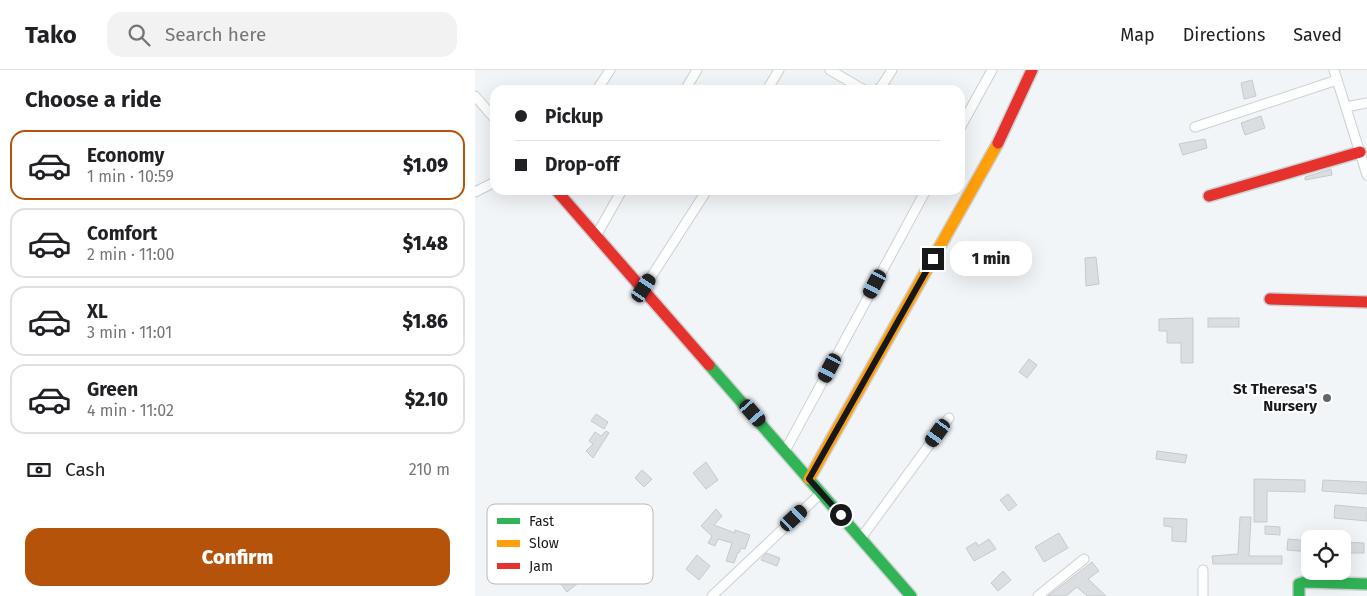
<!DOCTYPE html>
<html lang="en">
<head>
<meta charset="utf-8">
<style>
  :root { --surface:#fff; --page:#f2f2f2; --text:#202124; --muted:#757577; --line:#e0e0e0; --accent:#b45309 }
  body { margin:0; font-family:"Fira Sans",sans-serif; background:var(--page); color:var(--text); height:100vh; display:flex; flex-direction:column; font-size:19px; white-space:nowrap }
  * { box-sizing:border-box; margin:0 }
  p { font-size:16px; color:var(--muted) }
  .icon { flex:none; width:28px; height:28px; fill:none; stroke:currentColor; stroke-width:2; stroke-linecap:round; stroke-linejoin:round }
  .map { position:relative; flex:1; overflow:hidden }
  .panel { display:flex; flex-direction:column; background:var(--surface); width:475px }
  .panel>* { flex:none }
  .banner { position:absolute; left:15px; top:15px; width:475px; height:110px; border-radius:15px; box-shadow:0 5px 20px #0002; display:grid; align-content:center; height:110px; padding:0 25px; background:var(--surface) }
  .controls { position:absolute; left:826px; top:460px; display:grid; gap:10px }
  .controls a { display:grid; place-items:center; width:50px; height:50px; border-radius:10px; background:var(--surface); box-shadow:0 5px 20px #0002; font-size:25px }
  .end { position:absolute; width:22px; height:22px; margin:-11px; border:6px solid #16181a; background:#fff; box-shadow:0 0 0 2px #fff }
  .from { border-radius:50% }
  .bubble { position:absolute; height:35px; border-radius:15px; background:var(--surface); box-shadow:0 5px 20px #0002; font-size:16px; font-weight:800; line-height:35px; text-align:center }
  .car { position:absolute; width:15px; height:30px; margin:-15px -8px; border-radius:6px; box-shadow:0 0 4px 1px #0007; background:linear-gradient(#222 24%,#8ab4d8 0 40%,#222 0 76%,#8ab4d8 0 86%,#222 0) }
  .banner b { display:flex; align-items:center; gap:18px; height:48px; font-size:19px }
  .banner b+b { border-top:1px solid var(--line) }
  .banner i { width:12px; height:12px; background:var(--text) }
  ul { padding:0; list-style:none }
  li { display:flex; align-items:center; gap:15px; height:70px; margin:0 10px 8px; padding:0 15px; border:2px solid var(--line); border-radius:15px }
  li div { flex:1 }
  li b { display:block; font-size:19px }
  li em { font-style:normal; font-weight:800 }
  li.selected { border-color:var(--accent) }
  li>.icon { width:45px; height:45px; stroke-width:1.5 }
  h2 { padding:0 25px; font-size:22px; line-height:60px }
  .pay { display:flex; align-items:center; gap:12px; height:55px; padding:0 25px; font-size:19px }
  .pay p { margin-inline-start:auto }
  .primary-button { display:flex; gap:10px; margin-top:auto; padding:10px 25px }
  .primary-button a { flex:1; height:58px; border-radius:15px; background:var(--accent); color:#fff; font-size:20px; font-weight:800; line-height:58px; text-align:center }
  header { display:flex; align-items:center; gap:30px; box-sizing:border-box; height:70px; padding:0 25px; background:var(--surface); border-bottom:1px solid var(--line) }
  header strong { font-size:24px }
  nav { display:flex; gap:28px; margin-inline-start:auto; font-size:18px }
  .search { width:350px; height:45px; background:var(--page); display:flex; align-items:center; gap:12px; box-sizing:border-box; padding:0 18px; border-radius:15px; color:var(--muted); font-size:19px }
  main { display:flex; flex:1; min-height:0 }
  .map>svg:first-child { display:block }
  .building { fill:#dbdee1; stroke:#c7cacc }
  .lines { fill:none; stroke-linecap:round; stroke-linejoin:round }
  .street-casing { stroke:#cdd0d2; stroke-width:11 }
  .fast-casing { stroke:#cdd0d2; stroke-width:14 }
  .slow-casing { stroke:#cdd0d2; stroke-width:14 }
  .jam-casing { stroke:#cdd0d2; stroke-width:14 }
  .street { stroke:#fdfefe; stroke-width:9 }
  .fast { stroke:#30b455; stroke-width:11 }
  .slow { stroke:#ff9f0a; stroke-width:11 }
  .jam { stroke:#e5322d; stroke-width:11 }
  .route { stroke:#16181a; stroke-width:6 }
  .poi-dot { fill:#636568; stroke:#fff; stroke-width:2 }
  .labels { text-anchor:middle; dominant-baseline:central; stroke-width:4; stroke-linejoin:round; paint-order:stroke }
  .poi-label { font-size:15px; font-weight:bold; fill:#16181a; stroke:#fff; text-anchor:end }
  .key { fill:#fff; stroke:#b9baba; stroke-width:1 }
  .key-label { font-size:14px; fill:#16181a }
</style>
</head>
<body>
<header>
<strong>Tako</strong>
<div class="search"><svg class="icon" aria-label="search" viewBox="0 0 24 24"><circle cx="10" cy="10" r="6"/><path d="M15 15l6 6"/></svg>Search here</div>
<nav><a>Map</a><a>Directions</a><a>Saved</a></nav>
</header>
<main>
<section class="panel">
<h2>Choose a ride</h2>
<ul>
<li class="selected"><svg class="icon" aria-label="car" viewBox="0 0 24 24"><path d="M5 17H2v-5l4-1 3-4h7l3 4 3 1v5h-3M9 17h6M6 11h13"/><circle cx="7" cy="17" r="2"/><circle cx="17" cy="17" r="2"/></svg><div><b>Economy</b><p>1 min · 10:59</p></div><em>$1.09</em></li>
<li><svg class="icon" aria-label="car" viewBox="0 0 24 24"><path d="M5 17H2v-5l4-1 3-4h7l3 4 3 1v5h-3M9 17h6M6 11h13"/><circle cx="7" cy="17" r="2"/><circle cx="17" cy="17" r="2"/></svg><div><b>Comfort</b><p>2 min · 11:00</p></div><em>$1.48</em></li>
<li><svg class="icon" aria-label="car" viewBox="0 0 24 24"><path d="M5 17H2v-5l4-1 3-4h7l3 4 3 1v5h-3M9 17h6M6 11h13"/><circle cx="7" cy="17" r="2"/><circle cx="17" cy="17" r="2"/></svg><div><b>XL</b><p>3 min · 11:01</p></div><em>$1.86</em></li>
<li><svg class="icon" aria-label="car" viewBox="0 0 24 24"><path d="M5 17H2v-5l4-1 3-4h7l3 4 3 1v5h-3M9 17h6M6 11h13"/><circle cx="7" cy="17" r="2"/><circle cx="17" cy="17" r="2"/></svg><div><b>Green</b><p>4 min · 11:02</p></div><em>$2.10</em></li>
</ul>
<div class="pay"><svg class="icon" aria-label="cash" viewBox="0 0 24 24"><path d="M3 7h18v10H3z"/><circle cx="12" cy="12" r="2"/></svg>Cash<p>210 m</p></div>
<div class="primary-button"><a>Confirm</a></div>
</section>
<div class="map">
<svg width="892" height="526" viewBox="0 0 892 526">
  <rect width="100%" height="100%" fill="#f2f5f8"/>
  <!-- building -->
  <g class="building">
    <polygon points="777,10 781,26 769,29 766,13"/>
    <polygon points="786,46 790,58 770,65 766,53"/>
    <polygon points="730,69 732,78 708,85 704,74"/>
    <polygon points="856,99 857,105 830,110 830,107"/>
    <polygon points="621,187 624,214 611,216 610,188"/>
    <polygon points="718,248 718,293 706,293 706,273 692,273 692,261 684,261 684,249"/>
    <rect x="733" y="248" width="31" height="9"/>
    <polygon points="554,289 562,295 552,308 544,302"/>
    <polygon points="121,344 133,352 129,359 116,351"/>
    <polygon points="131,361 134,363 118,388 111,381 118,374 114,371 120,362 126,366"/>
    <polygon points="682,381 712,385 710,393 681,389"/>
    <polygon points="231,392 243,410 231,419 218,403"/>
    <polygon points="167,400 177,409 169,417 160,408"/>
    <polygon points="779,409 830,410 830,422 792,421 792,452 779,452"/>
    <polygon points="848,410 892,412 892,424 847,421"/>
    <polygon points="533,424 542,435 534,441 525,430"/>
    <polygon points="860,435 892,438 892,451 859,448"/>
    <polygon points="241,439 247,446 239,455 260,463 260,460 275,465 270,479 266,478 264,483 263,482 259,493 251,491 257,473 243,469 240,476 233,473 237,466 226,456"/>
    <polygon points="765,447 776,447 774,486 807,486 807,494 738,494 737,486 763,484"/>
    <polygon points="689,448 712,449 711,472 697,471 697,457 689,456"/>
    <polygon points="790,456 805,457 805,465 790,464"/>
    <polygon points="584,463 593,478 569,492 560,477"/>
    <polygon points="514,469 521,479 499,491 491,478 501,472 503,476"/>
    <polygon points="813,469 835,471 835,482 812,480"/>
    <polygon points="868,472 889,473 889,483 868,483"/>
    <polygon points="291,483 305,488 302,496 286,490"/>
    <polygon points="222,485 235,496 224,510 211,499"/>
    <polygon points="617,492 624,501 613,509 631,526 612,526 602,517 591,526 573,526"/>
    <polygon points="93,501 103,513 92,522 82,509"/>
    <polygon points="528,501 536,510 523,521 516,513"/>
  </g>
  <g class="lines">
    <defs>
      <g id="street">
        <polyline points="355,0 389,20"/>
        <polyline points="859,0 892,105"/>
        <polyline points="122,20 135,0"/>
        <polyline points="210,20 222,0"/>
        <polyline points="292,20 304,0"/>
        <polyline points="402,20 406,17 417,0"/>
        <polyline points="0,26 20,49"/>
        <polyline points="871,37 892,33"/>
        <polyline points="720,57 862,10"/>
        <polyline points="485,58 517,0"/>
        <polyline points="0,122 20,112"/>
        <polyline points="121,166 147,120"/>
        <polyline points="169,218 232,120"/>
        <polyline points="310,381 451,120"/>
        <polyline points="386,468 474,348"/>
        <polyline points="728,500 728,526"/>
        <polyline points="237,526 346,423"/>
        <polyline points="563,526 609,489"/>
      </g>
      <g id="fast">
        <polyline points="234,295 436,526"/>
        <polyline points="824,526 824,514 830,512 892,514"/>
      </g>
      <polyline id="slow" points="334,409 523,73"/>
      <g id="jam">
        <polyline points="523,73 557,0"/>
        <polyline points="81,120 234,295"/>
        <polyline points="734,126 885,82"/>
        <polyline points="795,229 892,232"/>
      </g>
    </defs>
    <!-- street casing -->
    <use href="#street" class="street-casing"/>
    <!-- fast casing -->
    <use href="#fast" class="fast-casing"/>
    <!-- slow casing -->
    <use href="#slow" class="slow-casing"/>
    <!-- jam casing -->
    <use href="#jam" class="jam-casing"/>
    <!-- street -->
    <use href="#street" class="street"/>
    <!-- fast -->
    <use href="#fast" class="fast"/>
    <!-- slow -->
    <use href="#slow" class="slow"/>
    <!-- jam -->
    <use href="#jam" class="jam"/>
  </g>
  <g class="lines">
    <!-- route -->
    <polyline class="route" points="366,445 334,409 458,189"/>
  </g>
  <!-- markers -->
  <circle class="poi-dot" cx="852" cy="328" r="5"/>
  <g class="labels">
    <!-- poi labels -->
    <g class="poi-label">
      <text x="842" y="319">St Theresa'S<tspan x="842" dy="17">Nursery</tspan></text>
    </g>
  </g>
  <!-- legend -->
  <rect x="12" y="434" width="166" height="80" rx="8" class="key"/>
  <rect x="22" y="448" width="23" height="6" fill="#30b455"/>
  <rect x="22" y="470" width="23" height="7" fill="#ff9f0a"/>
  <rect x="22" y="493" width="23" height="6" fill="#e5322d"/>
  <g class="key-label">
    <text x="54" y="456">Fast</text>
    <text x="54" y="478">Slow</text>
    <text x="54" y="501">Jam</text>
  </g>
</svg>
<div class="controls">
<a><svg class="icon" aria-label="locate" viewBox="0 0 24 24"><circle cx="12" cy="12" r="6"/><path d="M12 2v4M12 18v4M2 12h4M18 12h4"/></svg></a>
</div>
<i class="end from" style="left:366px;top:445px"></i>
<i class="end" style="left:458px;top:189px"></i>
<div class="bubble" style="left:475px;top:171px;width:82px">1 min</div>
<i class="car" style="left:400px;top:214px;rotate:208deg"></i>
<i class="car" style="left:169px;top:218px;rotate:33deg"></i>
<i class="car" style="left:355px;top:298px;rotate:208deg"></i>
<i class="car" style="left:278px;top:343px;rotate:139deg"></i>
<i class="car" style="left:463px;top:363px;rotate:216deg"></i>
<i class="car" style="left:319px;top:448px;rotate:47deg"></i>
<div class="banner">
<b><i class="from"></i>Pickup</b>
<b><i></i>Drop-off</b>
</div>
</div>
</main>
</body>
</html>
